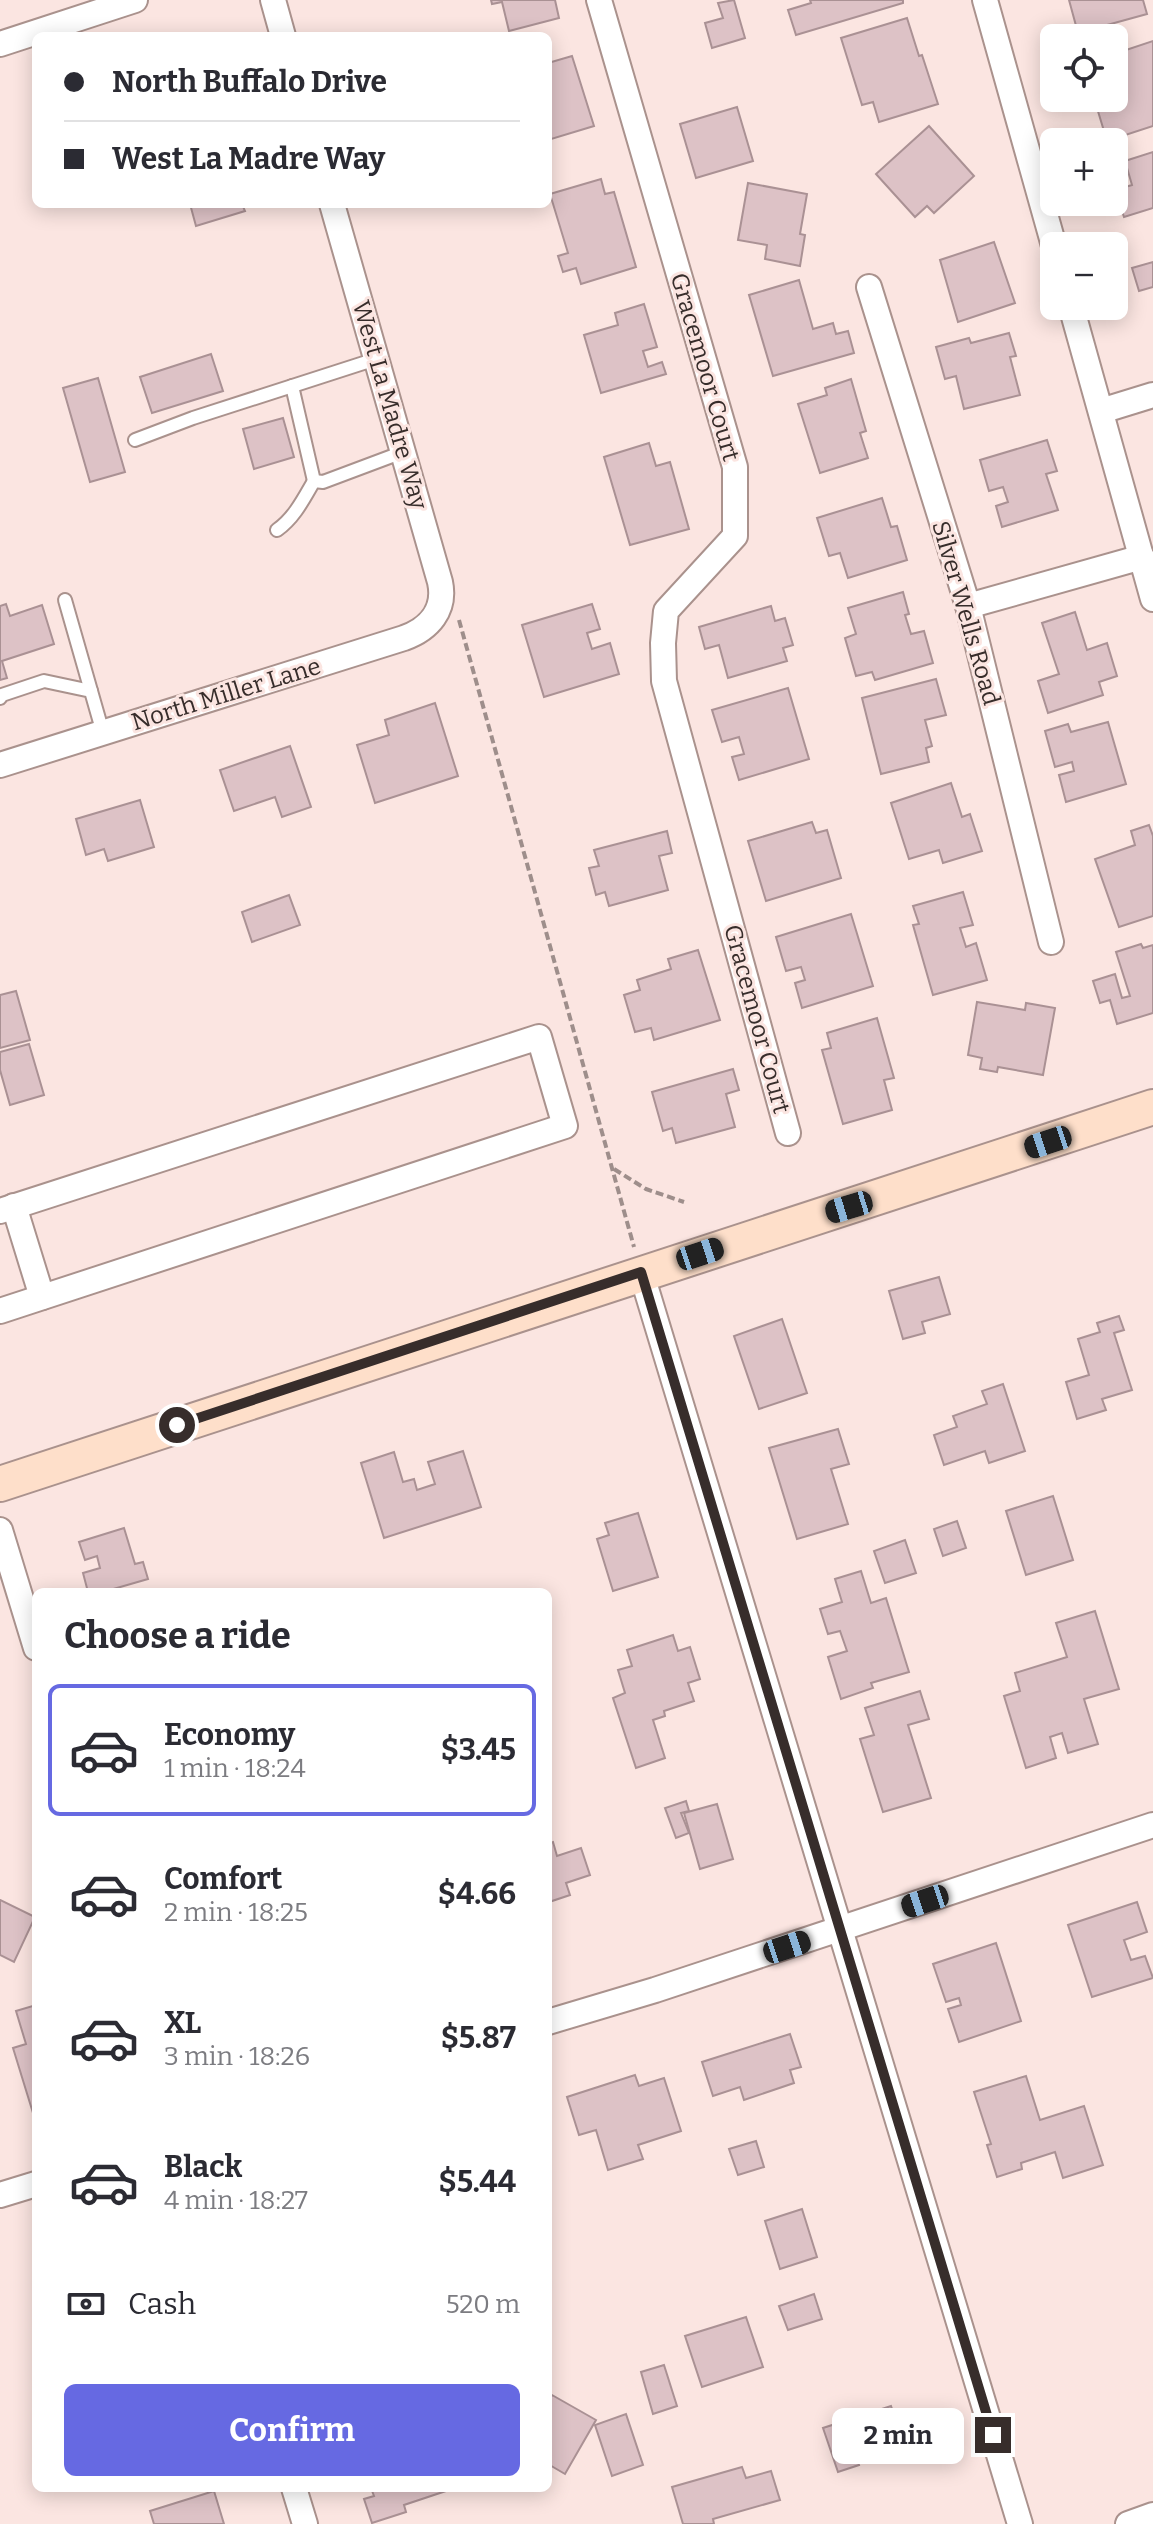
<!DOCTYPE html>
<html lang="en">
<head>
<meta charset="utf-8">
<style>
  :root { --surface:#fff; --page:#f2f2f3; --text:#2b2b33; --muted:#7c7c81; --line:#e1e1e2; --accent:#6669e2 }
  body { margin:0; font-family:Bitter,serif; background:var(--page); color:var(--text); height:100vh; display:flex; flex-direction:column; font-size:30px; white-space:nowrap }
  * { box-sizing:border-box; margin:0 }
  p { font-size:26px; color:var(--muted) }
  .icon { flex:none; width:44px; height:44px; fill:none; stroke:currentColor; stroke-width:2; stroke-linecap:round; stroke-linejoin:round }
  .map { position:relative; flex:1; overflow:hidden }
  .sheet { position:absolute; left:32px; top:1588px; width:520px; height:904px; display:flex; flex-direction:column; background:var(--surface); border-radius:12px; box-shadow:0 4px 20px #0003 }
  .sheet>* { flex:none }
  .hud { position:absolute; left:32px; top:32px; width:520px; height:176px; border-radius:12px; box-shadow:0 4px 20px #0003; display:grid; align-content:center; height:176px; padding:0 32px; background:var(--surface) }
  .buttons { position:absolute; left:1040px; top:24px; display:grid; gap:16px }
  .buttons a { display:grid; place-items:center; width:88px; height:88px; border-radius:12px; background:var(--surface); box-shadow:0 4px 20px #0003; font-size:40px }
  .end { position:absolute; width:36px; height:36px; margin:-18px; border:10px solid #372d2b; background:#fff; box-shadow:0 0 0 4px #fff }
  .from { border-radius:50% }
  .bubble { position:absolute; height:56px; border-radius:12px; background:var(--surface); box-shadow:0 4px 20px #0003; font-size:26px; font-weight:700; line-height:56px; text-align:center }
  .car { position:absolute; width:24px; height:48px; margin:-24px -12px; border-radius:10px; box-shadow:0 0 6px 2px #0007; background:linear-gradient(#222 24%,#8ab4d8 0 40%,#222 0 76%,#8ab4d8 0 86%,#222 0) }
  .hud b { display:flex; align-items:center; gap:28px; height:76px; font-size:30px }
  .hud b+b { border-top:2px solid var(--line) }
  .hud i { width:20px; height:20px; background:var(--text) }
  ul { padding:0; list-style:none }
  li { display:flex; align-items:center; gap:24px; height:132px; margin:0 16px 12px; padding:0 16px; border:4px solid transparent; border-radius:12px }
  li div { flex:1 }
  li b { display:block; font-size:30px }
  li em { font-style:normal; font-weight:700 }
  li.selected { border-color:var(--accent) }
  li>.icon { width:72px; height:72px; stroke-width:1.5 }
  h2 { padding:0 32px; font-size:36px; line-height:96px }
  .pay { display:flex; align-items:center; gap:20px; height:88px; padding:0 32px; font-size:30px }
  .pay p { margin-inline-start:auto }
  .action { display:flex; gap:16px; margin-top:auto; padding:16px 32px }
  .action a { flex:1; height:92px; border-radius:12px; background:var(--accent); color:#fff; font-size:32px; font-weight:700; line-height:92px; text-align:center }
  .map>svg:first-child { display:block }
  .building { fill:#ddc2c6; stroke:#aa9194; stroke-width:2 }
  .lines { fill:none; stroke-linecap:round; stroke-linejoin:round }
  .lane-casing { stroke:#aa928d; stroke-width:16 }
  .street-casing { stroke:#aa928d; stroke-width:28 }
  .secondary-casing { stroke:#aa928d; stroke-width:38 }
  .path { stroke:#9e8e8b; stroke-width:4; stroke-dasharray:8 4; stroke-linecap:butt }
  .lane { stroke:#fff; stroke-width:12 }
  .street { stroke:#fff; stroke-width:24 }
  .secondary { stroke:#fedfca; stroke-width:34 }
  .route { stroke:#372d2b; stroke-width:10 }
  .labels { text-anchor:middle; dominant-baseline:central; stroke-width:6; stroke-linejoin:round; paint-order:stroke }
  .street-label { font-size:24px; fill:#372d2b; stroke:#fbe5e1 }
</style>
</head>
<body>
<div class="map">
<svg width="1153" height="2524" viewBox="0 0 1153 2524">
  <rect width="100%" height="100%" fill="#fbe5e1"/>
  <!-- building -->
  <g class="building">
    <polygon points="491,0 555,0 559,18 509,31 502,2 492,4"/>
    <polygon points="734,0 745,38 712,48 705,23 723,18 718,3"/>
    <polygon points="810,0 903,0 903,3 796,35 788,10 811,3"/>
    <polygon points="1069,0 1143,0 1147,14 1078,33"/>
    <polygon points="907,18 919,56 922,55 938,104 879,122 873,102 862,105 841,38"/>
    <polygon points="1153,41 1153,126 1107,141 1094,98 1114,98 1114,54"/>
    <polygon points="572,56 594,126 548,140 548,63"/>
    <polygon points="737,107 753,161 696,178 680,124"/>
    <polygon points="929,126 974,176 934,213 927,206 915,217 876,174"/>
    <polygon points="1153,152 1153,208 1124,217 1115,190 1132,185 1125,161"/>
    <polygon points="601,179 605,194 614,192 636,267 581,284 576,268 563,272 558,256 568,253 550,194"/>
    <polygon points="748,183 807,194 800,234 805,235 800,266 765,259 767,245 738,240"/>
    <polygon points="190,204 242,204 245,211 196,226"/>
    <polygon points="994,242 1015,303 958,322 940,260"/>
    <polygon points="1153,262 1153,287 1139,291 1132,268"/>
    <polygon points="799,280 813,329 833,323 836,334 848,331 854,353 773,376 749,295"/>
    <polygon points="644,304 657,347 643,351 648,367 662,362 666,374 601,393 584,335 618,325 615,313"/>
    <polygon points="1009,333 1016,356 1010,357 1020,395 964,409 956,376 945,379 936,347 969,338 971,343"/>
    <polygon points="211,354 223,391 152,413 140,377"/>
    <polygon points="98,378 125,472 90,482 63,388"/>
    <polygon points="851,379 866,431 860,433 868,458 820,473 798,404 827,395 825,388"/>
    <polygon points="283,418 294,457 254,469 243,429"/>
    <polygon points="1047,440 1057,471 1046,474 1058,510 1002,527 996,506 1008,502 1003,487 989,491 980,460"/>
    <polygon points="649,443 656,466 670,462 689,529 630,545 604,457"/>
    <polygon points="882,498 891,527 897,526 907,560 848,578 840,553 829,556 817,518"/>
    <polygon points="903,592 909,614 905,615 911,634 924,631 933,663 875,680 872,672 856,676 845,638 856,634 848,608"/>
    <polygon points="6,604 10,616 42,605 54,644 2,661 7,678 0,680 0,606"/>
    <polygon points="592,604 600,629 587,633 592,649 610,643 619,674 544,697 522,625"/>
    <polygon points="771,606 775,621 785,618 793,645 783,648 787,661 728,678 719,645 705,649 699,627"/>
    <polygon points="1075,612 1087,650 1107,643 1117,676 1099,682 1103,695 1048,713 1038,681 1059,674 1042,623"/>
    <polygon points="936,679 946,715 925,720 932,746 926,748 929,762 881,774 862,698"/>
    <polygon points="788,688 809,759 739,780 732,757 744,754 739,737 722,742 712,710"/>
    <polygon points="435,703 458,776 375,803 357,745 389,735 385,720"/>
    <polygon points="1108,722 1126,784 1066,802 1059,775 1074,771 1072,762 1055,767 1045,731 1068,724 1071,732"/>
    <polygon points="290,746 311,807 282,817 275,797 234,811 220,770"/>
    <polygon points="951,783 962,817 970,814 982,851 943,863 939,850 909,859 891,803"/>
    <polygon points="140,800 154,847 108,861 104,849 86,855 76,819"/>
    <polygon points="812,822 816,833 827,830 841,878 766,901 748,841"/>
    <polygon points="1149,825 1153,836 1153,916 1119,927 1095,859 1135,845 1131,831"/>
    <polygon points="667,831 672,853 659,856 668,890 609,906 605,892 596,895 589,868 599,866 594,850"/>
    <polygon points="963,892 973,925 960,928 966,947 976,943 987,980 933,995 913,925 919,924 913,906"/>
    <polygon points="289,895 300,925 252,942 242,912"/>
    <polygon points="851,914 873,986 802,1008 795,983 805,980 801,967 786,971 776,937"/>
    <polygon points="1141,944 1143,948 1153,945 1153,1013 1117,1024 1110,1000 1100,1003 1093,981 1115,974 1122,998 1130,996 1116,952"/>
    <polygon points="698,950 720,1020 654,1040 651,1028 635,1032 624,995 640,990 637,980 671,969 668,959"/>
    <polygon points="16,991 30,1040 0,1048 0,995"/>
    <polygon points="977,1002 1025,1010 1026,1003 1055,1008 1043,1075 998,1067 997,1072 980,1069 982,1058 968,1055"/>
    <polygon points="877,1018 894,1078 884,1080 892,1110 843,1124 822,1050 831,1048 827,1033"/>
    <polygon points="29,1044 44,1095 10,1105 0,1070 0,1052"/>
    <polygon points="733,1069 739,1090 726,1094 735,1127 676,1143 672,1128 663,1131 652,1092"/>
    <polygon points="939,1277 950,1314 922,1322 925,1333 903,1339 889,1291"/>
    <polygon points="1119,1316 1124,1330 1114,1333 1132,1390 1102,1399 1106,1410 1077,1419 1066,1382 1089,1375 1078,1339 1100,1332 1097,1323"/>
    <polygon points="782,1319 807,1393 759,1409 734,1336"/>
    <polygon points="1003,1384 1025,1451 989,1463 985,1451 944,1465 934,1435 957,1427 953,1416 987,1404 982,1391"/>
    <polygon points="838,1429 849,1464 831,1469 848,1524 797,1539 769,1448"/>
    <polygon points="463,1451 481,1507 384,1538 361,1463 394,1452 403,1482 414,1479 417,1490 435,1484 428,1462"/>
    <polygon points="1053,1496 1073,1560 1026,1575 1006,1511"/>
    <polygon points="638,1513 658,1577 613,1591 597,1539 609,1535 605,1523"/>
    <polygon points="957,1521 966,1548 943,1556 934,1529"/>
    <polygon points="124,1528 135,1564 143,1562 148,1579 103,1592 88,1592 83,1573 100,1568 97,1556 85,1560 79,1542"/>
    <polygon points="905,1540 916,1573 885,1583 874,1551"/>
    <polygon points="861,1571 871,1603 886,1598 909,1672 871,1683 873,1688 841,1699 828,1657 847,1651 840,1631 828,1634 820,1609 842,1602 835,1579"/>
    <polygon points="1095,1611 1119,1689 1084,1699 1098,1744 1068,1753 1062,1733 1050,1737 1056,1758 1026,1768 1004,1696 1020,1691 1015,1673 1067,1657 1056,1623"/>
    <polygon points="673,1635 678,1651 690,1647 700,1679 688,1683 694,1701 664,1711 665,1716 653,1720 665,1758 636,1768 613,1698 625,1693 618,1670 632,1666 627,1650"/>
    <polygon points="920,1691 929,1719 908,1725 931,1798 883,1812 860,1739 874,1735 865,1708"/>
    <polygon points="686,1801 689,1811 681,1813 689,1833 676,1838 665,1808"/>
    <polygon points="717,1804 733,1859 700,1869 684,1813"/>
    <polygon points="553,1842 557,1856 581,1848 590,1875 566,1883 570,1895 549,1902 548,1844"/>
    <polygon points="0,1900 35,1917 14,1962 0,1955"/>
    <polygon points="1137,1902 1147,1932 1124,1940 1131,1960 1145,1956 1153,1978 1092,1997 1068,1925"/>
    <polygon points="996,1943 1021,2021 959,2042 948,2009 961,2005 959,1998 946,2002 933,1964"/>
    <polygon points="36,2005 36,2112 33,2113 13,2048 26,2044 16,2011"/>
    <polygon points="790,2034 801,2067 790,2070 794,2083 744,2100 740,2087 713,2096 702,2062"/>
    <polygon points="635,2075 639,2086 664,2078 681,2131 638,2145 643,2159 608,2170 596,2130 579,2135 567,2097"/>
    <polygon points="1026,2076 1040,2120 1084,2106 1103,2165 1063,2178 1055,2152 1021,2163 1022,2169 997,2177 987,2145 991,2144 974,2092"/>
    <polygon points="756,2141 764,2167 738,2175 729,2149"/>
    <polygon points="802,2209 817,2257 780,2269 765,2221"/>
    <polygon points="814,2294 822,2319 788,2330 779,2306"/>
    <polygon points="746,2317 763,2367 702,2387 685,2336"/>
    <polygon points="664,2365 677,2406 653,2414 641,2372"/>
    <polygon points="552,2395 596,2420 565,2474 548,2464 548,2402"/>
    <polygon points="891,2406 900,2431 853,2446 859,2465 838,2472 823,2428"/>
    <polygon points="626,2414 643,2465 612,2476 595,2425"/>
    <polygon points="742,2467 746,2478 771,2471 780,2500 713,2519 714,2524 683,2524 672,2487"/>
    <polygon points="371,2488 455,2488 404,2505 406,2512 372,2523 364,2499 374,2496"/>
    <polygon points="214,2491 224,2524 154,2524 150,2511"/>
  </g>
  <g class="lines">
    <defs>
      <g id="lane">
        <polyline points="292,386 314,481 323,482 403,452"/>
        <polyline points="135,440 193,418 376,359"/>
        <path d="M 277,530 C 294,518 303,500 314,481"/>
        <polyline points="65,600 91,691"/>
        <polyline points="0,698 2,695 44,681 91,691 103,733"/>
      </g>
      <g id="street">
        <polyline points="273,0 283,36"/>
        <polyline points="599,0 735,467 735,536 666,611 663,643 664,681 788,1133"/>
        <polyline points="985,0 1054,246"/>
        <polyline points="0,44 135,0"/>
        <polyline points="869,287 968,606 1051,942"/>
        <polyline points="1071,306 1153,599"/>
        <polyline points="1101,411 1153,395"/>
        <polyline points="968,606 1142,557"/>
        <path d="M 0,765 L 404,638 C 429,629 446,610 440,582 L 332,204"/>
        <polyline points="14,1206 42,1297"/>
        <polyline points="0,1211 539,1037 565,1126 0,1311"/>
        <polyline points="641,1272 1020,2524"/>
        <polyline points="0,1530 36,1648"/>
        <polyline points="548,2022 655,1990 1153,1825"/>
        <polyline points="0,2195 36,2184"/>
        <polyline points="294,2488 305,2524"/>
        <polyline points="1128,2524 1153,2515"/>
      </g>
      <polyline id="secondary" points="0,1484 1153,1107"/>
    </defs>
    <!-- lane casing -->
    <use href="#lane" class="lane-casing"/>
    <!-- street casing -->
    <use href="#street" class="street-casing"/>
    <!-- secondary casing -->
    <use href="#secondary" class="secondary-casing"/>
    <!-- path -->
    <g class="path">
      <polyline points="459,620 634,1247"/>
      <polyline points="614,1169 646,1189 684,1202"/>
    </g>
    <!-- lane -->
    <use href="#lane" class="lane"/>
    <!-- street -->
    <use href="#street" class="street"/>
    <!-- secondary -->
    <use href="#secondary" class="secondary"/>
  </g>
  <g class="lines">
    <!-- route -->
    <polyline class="route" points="177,1425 641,1272 993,2435"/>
  </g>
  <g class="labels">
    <!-- street labels -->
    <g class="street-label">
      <text transform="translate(705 367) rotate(74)">Gracemoor Court</text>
      <text transform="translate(390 405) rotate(74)">West La Madre Way</text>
      <text transform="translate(966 613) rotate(74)">Silver Wells Road</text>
      <text transform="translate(226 694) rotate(-17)">North Miller Lane</text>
      <text transform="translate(757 1019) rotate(75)">Gracemoor Court</text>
    </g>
  </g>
</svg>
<div class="buttons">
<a><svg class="icon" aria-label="locate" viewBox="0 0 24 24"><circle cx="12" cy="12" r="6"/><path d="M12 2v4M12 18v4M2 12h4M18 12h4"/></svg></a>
<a>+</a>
<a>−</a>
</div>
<i class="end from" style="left:177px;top:1425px"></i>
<i class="end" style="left:993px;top:2435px"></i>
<div class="bubble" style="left:832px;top:2408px;width:132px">2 min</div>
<i class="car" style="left:1048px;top:1142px;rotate:252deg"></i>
<i class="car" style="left:849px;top:1207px;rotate:253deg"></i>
<i class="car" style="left:700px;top:1254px;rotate:72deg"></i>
<i class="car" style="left:925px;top:1901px;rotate:252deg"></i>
<i class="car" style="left:787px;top:1947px;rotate:72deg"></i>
<div class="hud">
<b><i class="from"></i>North Buffalo Drive</b>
<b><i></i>West La Madre Way</b>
</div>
<section class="sheet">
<h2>Choose a ride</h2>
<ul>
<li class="selected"><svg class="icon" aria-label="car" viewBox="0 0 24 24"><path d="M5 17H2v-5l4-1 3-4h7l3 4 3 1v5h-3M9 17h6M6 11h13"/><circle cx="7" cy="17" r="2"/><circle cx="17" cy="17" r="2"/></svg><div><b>Economy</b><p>1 min · 18:24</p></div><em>$3.45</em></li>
<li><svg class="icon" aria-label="car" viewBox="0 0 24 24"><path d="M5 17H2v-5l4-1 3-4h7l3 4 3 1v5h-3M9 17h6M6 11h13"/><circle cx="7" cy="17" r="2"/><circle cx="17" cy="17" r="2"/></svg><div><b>Comfort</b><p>2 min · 18:25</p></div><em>$4.66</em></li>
<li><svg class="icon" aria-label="car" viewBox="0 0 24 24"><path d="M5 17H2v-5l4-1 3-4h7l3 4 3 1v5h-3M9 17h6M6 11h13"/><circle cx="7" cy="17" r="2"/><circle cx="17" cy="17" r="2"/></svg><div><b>XL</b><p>3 min · 18:26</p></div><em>$5.87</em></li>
<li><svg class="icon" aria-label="car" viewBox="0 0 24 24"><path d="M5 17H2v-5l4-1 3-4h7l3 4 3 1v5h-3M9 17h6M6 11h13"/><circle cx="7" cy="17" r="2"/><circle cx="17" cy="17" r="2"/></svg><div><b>Black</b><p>4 min · 18:27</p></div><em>$5.44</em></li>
</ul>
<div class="pay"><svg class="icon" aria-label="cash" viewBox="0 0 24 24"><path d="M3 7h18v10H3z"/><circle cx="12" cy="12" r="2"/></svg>Cash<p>520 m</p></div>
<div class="action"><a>Confirm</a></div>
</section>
</div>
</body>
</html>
